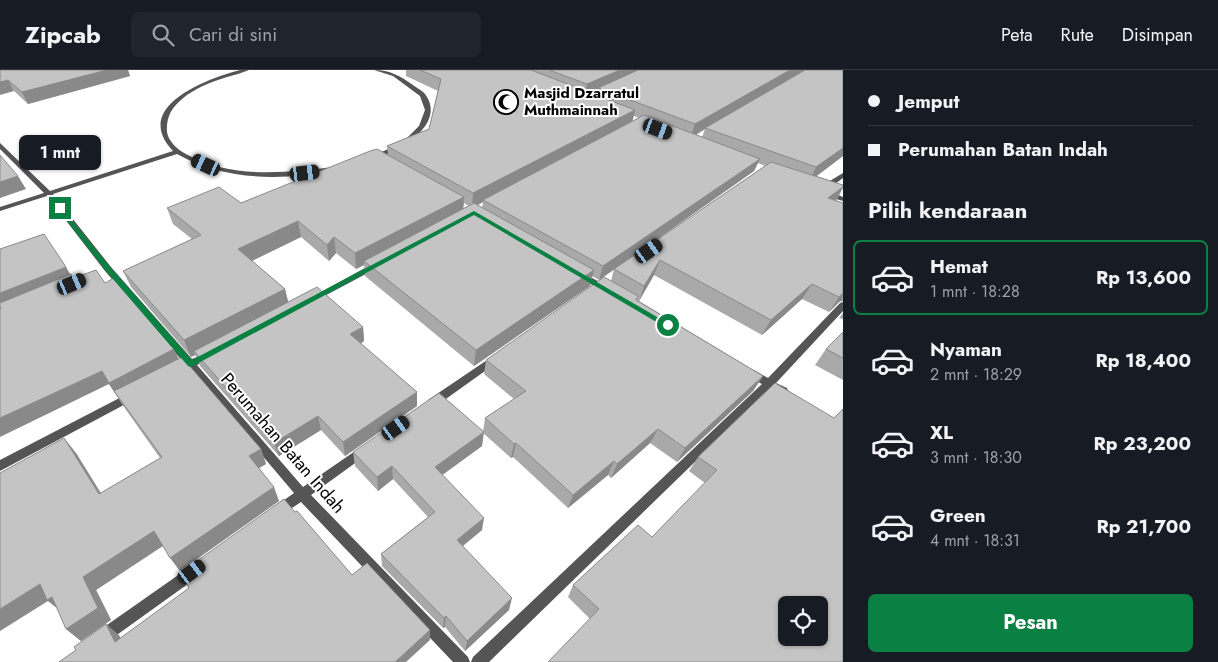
<!DOCTYPE html>
<html lang="id">
<head>
<meta charset="utf-8">
<style>
  :root { --surface:#171b24; --page:#20242c; --text:#f1f3f6; --muted:#9ea1a6; --line:#363941; --accent:#0b8043 }
  body { margin:0; font-family:Jost,sans-serif; background:var(--page); color:var(--text); height:100vh; display:flex; flex-direction:column; font-size:19px; white-space:nowrap }
  * { box-sizing:border-box; margin:0 }
  p { font-size:16px; color:var(--muted) }
  .icon { flex:none; width:28px; height:28px; fill:none; stroke:currentColor; stroke-width:2; stroke-linecap:round; stroke-linejoin:round }
  .map { position:relative; flex:1; overflow:hidden }
  .panel { display:flex; flex-direction:column; background:var(--surface); width:375px }
  .panel>* { flex:none }
  .top-card { display:grid; align-content:center; height:110px; padding:0 25px; background:var(--surface) }
  .fabs { position:absolute; left:778px; top:526px; display:grid; gap:10px }
  .fabs a { display:grid; place-items:center; width:50px; height:50px; border-radius:8px; background:var(--surface); box-shadow:0 1px 4px #0004; font-size:25px }
  .end { position:absolute; width:22px; height:22px; margin:-11px; border:6px solid #0b8043; background:#fff; box-shadow:0 0 0 2px #fff }
  .from { border-radius:50% }
  .bubble { position:absolute; height:35px; border-radius:8px; background:var(--surface); box-shadow:0 1px 4px #0004; font-size:16px; font-weight:700; line-height:35px; text-align:center }
  .car { position:absolute; width:15px; height:30px; margin:-15px -8px; border-radius:6px; box-shadow:0 0 4px 1px #0007; background:linear-gradient(#222 24%,#8ab4d8 0 40%,#222 0 76%,#8ab4d8 0 86%,#222 0) }
  .top-card b { display:flex; align-items:center; gap:18px; height:48px; font-size:19px }
  .top-card b+b { border-top:1px solid var(--line) }
  .top-card i { width:12px; height:12px; background:var(--text) }
  ul { padding:0; list-style:none }
  li { display:flex; align-items:center; gap:15px; height:75px; margin:0 10px 8px; padding:0 15px; border:2px solid transparent; border-radius:8px }
  li div { flex:1 }
  li b { display:block; font-size:19px }
  li em { font-style:normal; font-weight:700 }
  li.selected { border-color:var(--accent) }
  li>.icon { width:45px; height:45px; stroke-width:1.5 }
  h2 { padding:0 25px; font-size:22px; line-height:60px }
  .cta { display:flex; gap:10px; margin-top:auto; padding:10px 25px }
  .cta a { flex:1; height:58px; border-radius:8px; background:var(--accent); color:#fff; font-size:20px; font-weight:700; line-height:58px; text-align:center }
  header { display:flex; align-items:center; gap:30px; box-sizing:border-box; height:70px; padding:0 25px; background:var(--surface); border-bottom:1px solid var(--line) }
  header strong { font-size:24px }
  nav { display:flex; gap:28px; margin-inline-start:auto; font-size:18px }
  .search { width:350px; height:45px; background:var(--page); display:flex; align-items:center; gap:12px; box-sizing:border-box; padding:0 18px; border-radius:8px; color:var(--muted); font-size:19px }
  main { display:flex; flex:1; min-height:0 }
  .map>svg:first-child { display:block }
  .lines { fill:none; stroke-linecap:round; stroke-linejoin:round }
  .street { fill:#555; fill-rule:evenodd }
  .wall { fill:#a9a9a9; fill-rule:evenodd }
  .shaded-wall { fill:#898989 }
  .building { fill:#c4c4c4; stroke:#898989; fill-rule:evenodd }
  .route { fill:#0b8043 }
  .labels { text-anchor:middle; dominant-baseline:central; stroke-width:4; stroke-linejoin:round; paint-order:stroke }
  .far-poi-label { font-size:15px; font-weight:bold; fill:#000; stroke:#fff; text-anchor:start }
  .street-label { font-size:18px; fill:#000; stroke:#fff }
</style>
</head>
<body>
<header>
<strong>Zipcab</strong>
<div class="search"><svg class="icon" aria-label="search" viewBox="0 0 24 24"><circle cx="10" cy="10" r="6"/><path d="M15 15l6 6"/></svg>Cari di sini</div>
<nav><a>Peta</a><a>Rute</a><a>Disimpan</a></nav>
</header>
<main>
<div class="map">
<svg width="843" height="592" viewBox="0 0 843 592">
  <rect width="100%" height="100%" fill="#fff"/>
  <g class="lines">
    <!-- street -->
    <g class="street">
      <path d="M 240,0 L 249,0 C 242,3 234,5 227,7 C 211,12 195,18 182,29 C 171,38 166,48 167,62 C 168,71 178,80 186,84 C 231,109 284,103 333,97 L 335,98 L 335,100 C 284,111 224,111 177,84 L 53,124 L 111,197 L 192,289 L 206,283 L 212,283 L 214,285 L 212,287 L 197,295 L 303,417 L 361,377 L 365,375 L 369,377 L 371,380 L 369,383 L 311,425 L 468,587 L 470,592 L 453,592 L 301,432 L 277,448 L 273,446 L 271,442 L 273,438 L 294,423 L 189,299 L 177,305 L 173,304 L 172,301 L 173,298 L 184,293 L 105,201 L 47,126 L 0,141 L 0,137 L 44,123 L 0,79 L 0,73 L 50,121 L 173,81 C 131,37 206,9 240,0 Z"/>
      <path d="M 374,0 C 390,0 400,6 413,15 C 417,18 423,21 425,24 C 448,55 396,83 373,90 L 371,89 L 371,87 L 403,72 L 419,56 L 425,40 L 420,26 L 393,6 Z"/>
      <polygon points="843,103 843,108 826,121 820,121 820,117"/>
      <polygon points="823,121 829,121 843,127 843,131 823,125"/>
      <polygon points="376,192 380,195 379,197 315,231 312,232 308,229"/>
      <polygon points="579,201 611,218 612,220 611,222 605,222 576,206 575,204"/>
      <polygon points="843,232 843,241 776,313 787,318 788,321 787,324 783,325 770,319 489,592 471,592 473,587 762,314 746,306 745,303 746,300 754,300 768,308 840,233"/>
      <polygon points="496,284 501,288 499,291 436,336 428,336 427,333 428,330"/>
      <polygon points="131,322 135,323 136,326 135,329 0,401 0,390"/>
      <polygon points="194,494 199,496 201,501 199,506 107,572 102,574 97,572 95,567 97,562"/>
    </g>
  </g>
  <!-- wall -->
  <g class="wall">
    <polygon points="0,0 128,0 130,6 28,34 14,21"/>
    <path d="M 406,0 L 843,0 L 843,86 L 816,106 L 843,115 L 843,118 L 836,131 L 843,133 L 843,231 L 839,232 L 829,242 L 802,229 L 762,265 L 654,205 L 639,231 L 763,306 L 753,321 L 677,392 L 650,373 L 611,408 L 608,405 L 568,438 L 513,387 L 511,388 L 483,363 L 482,376 L 442,405 L 482,460 L 463,476 L 509,540 L 465,581 L 445,557 L 443,558 L 382,496 L 381,484 L 428,447 L 393,409 L 378,421 L 355,396 L 353,382 L 483,362 L 485,348 L 514,329 L 484,304 L 486,290 L 611,211 L 614,199 L 765,96 L 758,93 L 754,101 L 599,210 L 592,206 L 590,216 L 474,296 L 365,206 L 364,195 L 356,199 L 336,183 L 329,191 L 301,167 L 252,191 L 285,219 L 288,233 L 363,257 L 364,271 L 361,274 L 417,336 L 345,386 L 321,360 L 279,386 L 200,296 L 195,285 L 191,287 L 131,217 L 123,201 L 192,169 L 173,154 L 167,138 L 241,133 L 388,85 L 387,76 L 429,59 L 438,21 L 406,6 ZM 634,46 L 639,48 L 632,52 ZM 705,59 L 702,67 L 696,65 ZM 483,132 L 482,138 L 478,135 ZM 464,133 L 469,136 L 463,139 Z"/>
    <polygon points="70,204 74,208 105,213 174,279 178,288 261,379 266,394 259,398 279,431 180,501 163,476 96,520 111,550 81,571 66,559 57,538 48,531 76,383 101,423 160,388 124,337 109,314 1,239"/>
    <polygon points="843,243 843,249 839,248"/>
    <polygon points="843,262 843,310 815,295 826,279"/>
    <polygon points="834,348 843,592 590,549 568,527 573,515 652,467 705,413 689,401 698,387"/>
  </g>
  <!-- shaded-wall -->
  <g class="shaded-wall">
    <polygon points="107,0 128,0 130,6 28,34 22,22"/>
    <polygon points="620,0 646,0 598,18 597,21 584,27 587,14"/>
    <polygon points="790,0 806,0 705,58 705,59 690,68 695,54"/>
    <polygon points="8,10 14,21 0,25 0,12"/>
    <polygon points="635,40 632,53 483,130 483,132 472,138 473,123"/>
    <polygon points="843,78 843,86 809,112 816,97"/>
    <polygon points="760,89 754,101 599,210 603,196"/>
    <polygon points="18,106 26,119 0,128 0,112"/>
    <polygon points="843,117 836,130 828,128"/>
    <polygon points="464,127 463,143 364,191 364,195 356,199 355,183"/>
    <polygon points="298,151 301,167 243,195 238,179"/>
    <polygon points="334,167 336,183 329,191 327,175"/>
    <polygon points="660,190 654,205 639,231 644,216"/>
    <polygon points="66,197 73,209 0,233 0,223"/>
    <polygon points="594,200 590,216 474,296 476,280"/>
    <polygon points="812,214 802,229 762,265 771,250"/>
    <polygon points="285,219 289,235 194,281 195,285 191,287 184,270"/>
    <polygon points="843,223 842,230 839,232 829,242 839,227"/>
    <polygon points="363,257 364,271 352,279 350,264"/>
    <polygon points="174,279 180,292 114,321 117,326 109,314 0,367 0,348 102,301"/>
    <polygon points="763,306 753,321 677,392 685,378"/>
    <polygon points="417,322 417,336 345,386 343,372"/>
    <polygon points="318,346 321,360 279,386 274,373"/>
    <polygon points="658,359 650,373 611,408 617,394"/>
    <polygon points="484,362 482,376 434,411 435,397"/>
    <polygon points="64,368 76,383 110,439 99,424"/>
    <polygon points="516,373 513,387 511,388 514,374"/>
    <polygon points="261,379 266,394 254,401 249,386"/>
    <polygon points="614,391 608,405 568,438 573,425"/>
    <polygon points="392,396 393,409 378,421 377,407"/>
    <polygon points="274,417 279,431 180,501 170,488"/>
    <polygon points="484,448 482,460 455,482 457,470"/>
    <polygon points="154,461 164,475 96,520 111,550 81,571 66,559 83,507"/>
    <polygon points="40,514 55,526 62,542 48,531 0,561 0,539"/>
    <polygon points="512,528 509,540 465,581 467,571"/>
    <polygon points="446,546 445,557 443,558 444,548"/>
    <polygon points="106,554 119,565 127,582 115,572"/>
    <polygon points="430,560 430,570 406,592 395,592"/>
  </g>
  <!-- building -->
  <g class="building">
    <polygon points="0,0 107,0 22,22 8,10 0,12"/>
    <polygon points="420,0 531,0 635,40 473,123 387,76 429,59 441,9"/>
    <polygon points="549,0 620,0 587,14"/>
    <polygon points="638,0 790,0 695,54 598,18"/>
    <polygon points="805,0 843,0 843,78 816,97 705,58"/>
    <polygon points="644,45 760,89 603,196 483,130"/>
    <polygon points="377,79 464,127 355,183 334,167 327,175 298,151 238,179 285,219 184,270 123,201 201,165 167,138 219,117 241,133 370,81"/>
    <polygon points="0,85 18,106 0,112"/>
    <polygon points="771,92 843,115 843,117 828,128 843,133 843,223 839,227 812,214 771,250 660,190 644,216 614,199"/>
    <polygon points="474,133 594,200 476,280 364,191"/>
    <polygon points="44,164 66,197 0,223 0,179"/>
    <polygon points="96,200 105,213 114,208 174,279 109,313 102,301 0,348 0,239 1,239 0,236 0,233 71,204 74,208"/>
    <polygon points="604,207 638,226 636,230 763,306 685,378 658,359 617,394 614,391 573,425 516,373 514,374 485,348 526,321 486,290"/>
    <polygon points="317,217 363,257 350,264 417,322 343,372 318,346 274,373 194,281"/>
    <polygon points="843,262 843,288 826,279"/>
    <polygon points="182,287 261,379 249,386 274,417 170,488 154,461 83,507 98,538 66,559 52,527 47,530 40,514 0,539 0,403 64,368 99,424 162,387 114,321"/>
    <path d="M 775,313 L 834,348 L 843,339 L 843,592 L 548,592 L 599,539 L 573,515 L 638,455 L 652,467 L 717,400 L 698,387 ZM 786,535 L 819,535 L 819,568 L 786,568 Z"/>
    <polygon points="439,323 484,362 435,397 484,448 457,470 512,528 467,571 446,546 444,548 381,484 435,442 392,396 377,407 353,382"/>
    <polygon points="284,429 295,442 297,441 352,505 367,493 430,560 395,592 59,592 76,580 74,577 106,554 115,572 189,518 180,503"/>
  </g>
  <!-- route -->
  <polygon class="route" points="60,136 111,198 192,290 474,141 671,255 665,257 474,145 191,297 188,296 106,201 58,139"/>
  <!-- icons -->
  <defs>
    <symbol id="mosque-ring" viewBox="-11 -11 22 22"><circle r="9.5" fill="#fff" stroke="#000" stroke-width="1.5"/><path d="M3.5-4.9A6 6 0 1 0 3.5 4.9A5 5 0 1 1 3.5-4.9Z" fill="#000"/></symbol>
  </defs>
  <g fill-rule="evenodd">
    <use href="#mosque-ring" x="492" y="18" width="28" height="28"/>
  </g>
  <g class="labels">
    <!-- far-poi labels -->
    <g class="far-poi-label">
      <text x="524" y="23">Masjid Dzarratul<tspan x="524" dy="17">Muthmainnah</tspan></text>
    </g>
    <!-- street labels -->
    <g class="street-label">
      <text transform="translate(283 373) rotate(49)">Perumahan Batan Indah</text>
    </g>
  </g>
</svg>
<div class="fabs">
<a><svg class="icon" aria-label="locate" viewBox="0 0 24 24"><circle cx="12" cy="12" r="6"/><path d="M12 2v4M12 18v4M2 12h4M18 12h4"/></svg></a>
</div>
<i class="end from" style="left:668px;top:255px"></i>
<i class="end" style="left:60px;top:138px"></i>
<div class="bubble" style="left:19px;top:65px;width:82px">1 mnt</div>
<i class="car" style="left:658px;top:59px;rotate:111deg"></i>
<i class="car" style="left:206px;top:95px;rotate:295deg"></i>
<i class="car" style="left:305px;top:103px;rotate:83deg"></i>
<i class="car" style="left:649px;top:181px;rotate:55deg"></i>
<i class="car" style="left:72px;top:214px;rotate:67deg"></i>
<i class="car" style="left:396px;top:358px;rotate:55deg"></i>
<i class="car" style="left:192px;top:502px;rotate:54deg"></i>
</div>
<section class="panel">
<div class="top-card">
<b><i class="from"></i>Jemput</b>
<b><i></i>Perumahan Batan Indah</b>
</div>
<h2>Pilih kendaraan</h2>
<ul>
<li class="selected"><svg class="icon" aria-label="car" viewBox="0 0 24 24"><path d="M5 17H2v-5l4-1 3-4h7l3 4 3 1v5h-3M9 17h6M6 11h13"/><circle cx="7" cy="17" r="2"/><circle cx="17" cy="17" r="2"/></svg><div><b>Hemat</b><p>1 mnt · 18:28</p></div><em>Rp 13,600</em></li>
<li><svg class="icon" aria-label="car" viewBox="0 0 24 24"><path d="M5 17H2v-5l4-1 3-4h7l3 4 3 1v5h-3M9 17h6M6 11h13"/><circle cx="7" cy="17" r="2"/><circle cx="17" cy="17" r="2"/></svg><div><b>Nyaman</b><p>2 mnt · 18:29</p></div><em>Rp 18,400</em></li>
<li><svg class="icon" aria-label="car" viewBox="0 0 24 24"><path d="M5 17H2v-5l4-1 3-4h7l3 4 3 1v5h-3M9 17h6M6 11h13"/><circle cx="7" cy="17" r="2"/><circle cx="17" cy="17" r="2"/></svg><div><b>XL</b><p>3 mnt · 18:30</p></div><em>Rp 23,200</em></li>
<li><svg class="icon" aria-label="car" viewBox="0 0 24 24"><path d="M5 17H2v-5l4-1 3-4h7l3 4 3 1v5h-3M9 17h6M6 11h13"/><circle cx="7" cy="17" r="2"/><circle cx="17" cy="17" r="2"/></svg><div><b>Green</b><p>4 mnt · 18:31</p></div><em>Rp 21,700</em></li>
</ul>
<div class="cta"><a>Pesan</a></div>
</section>
</main>
</body>
</html>
